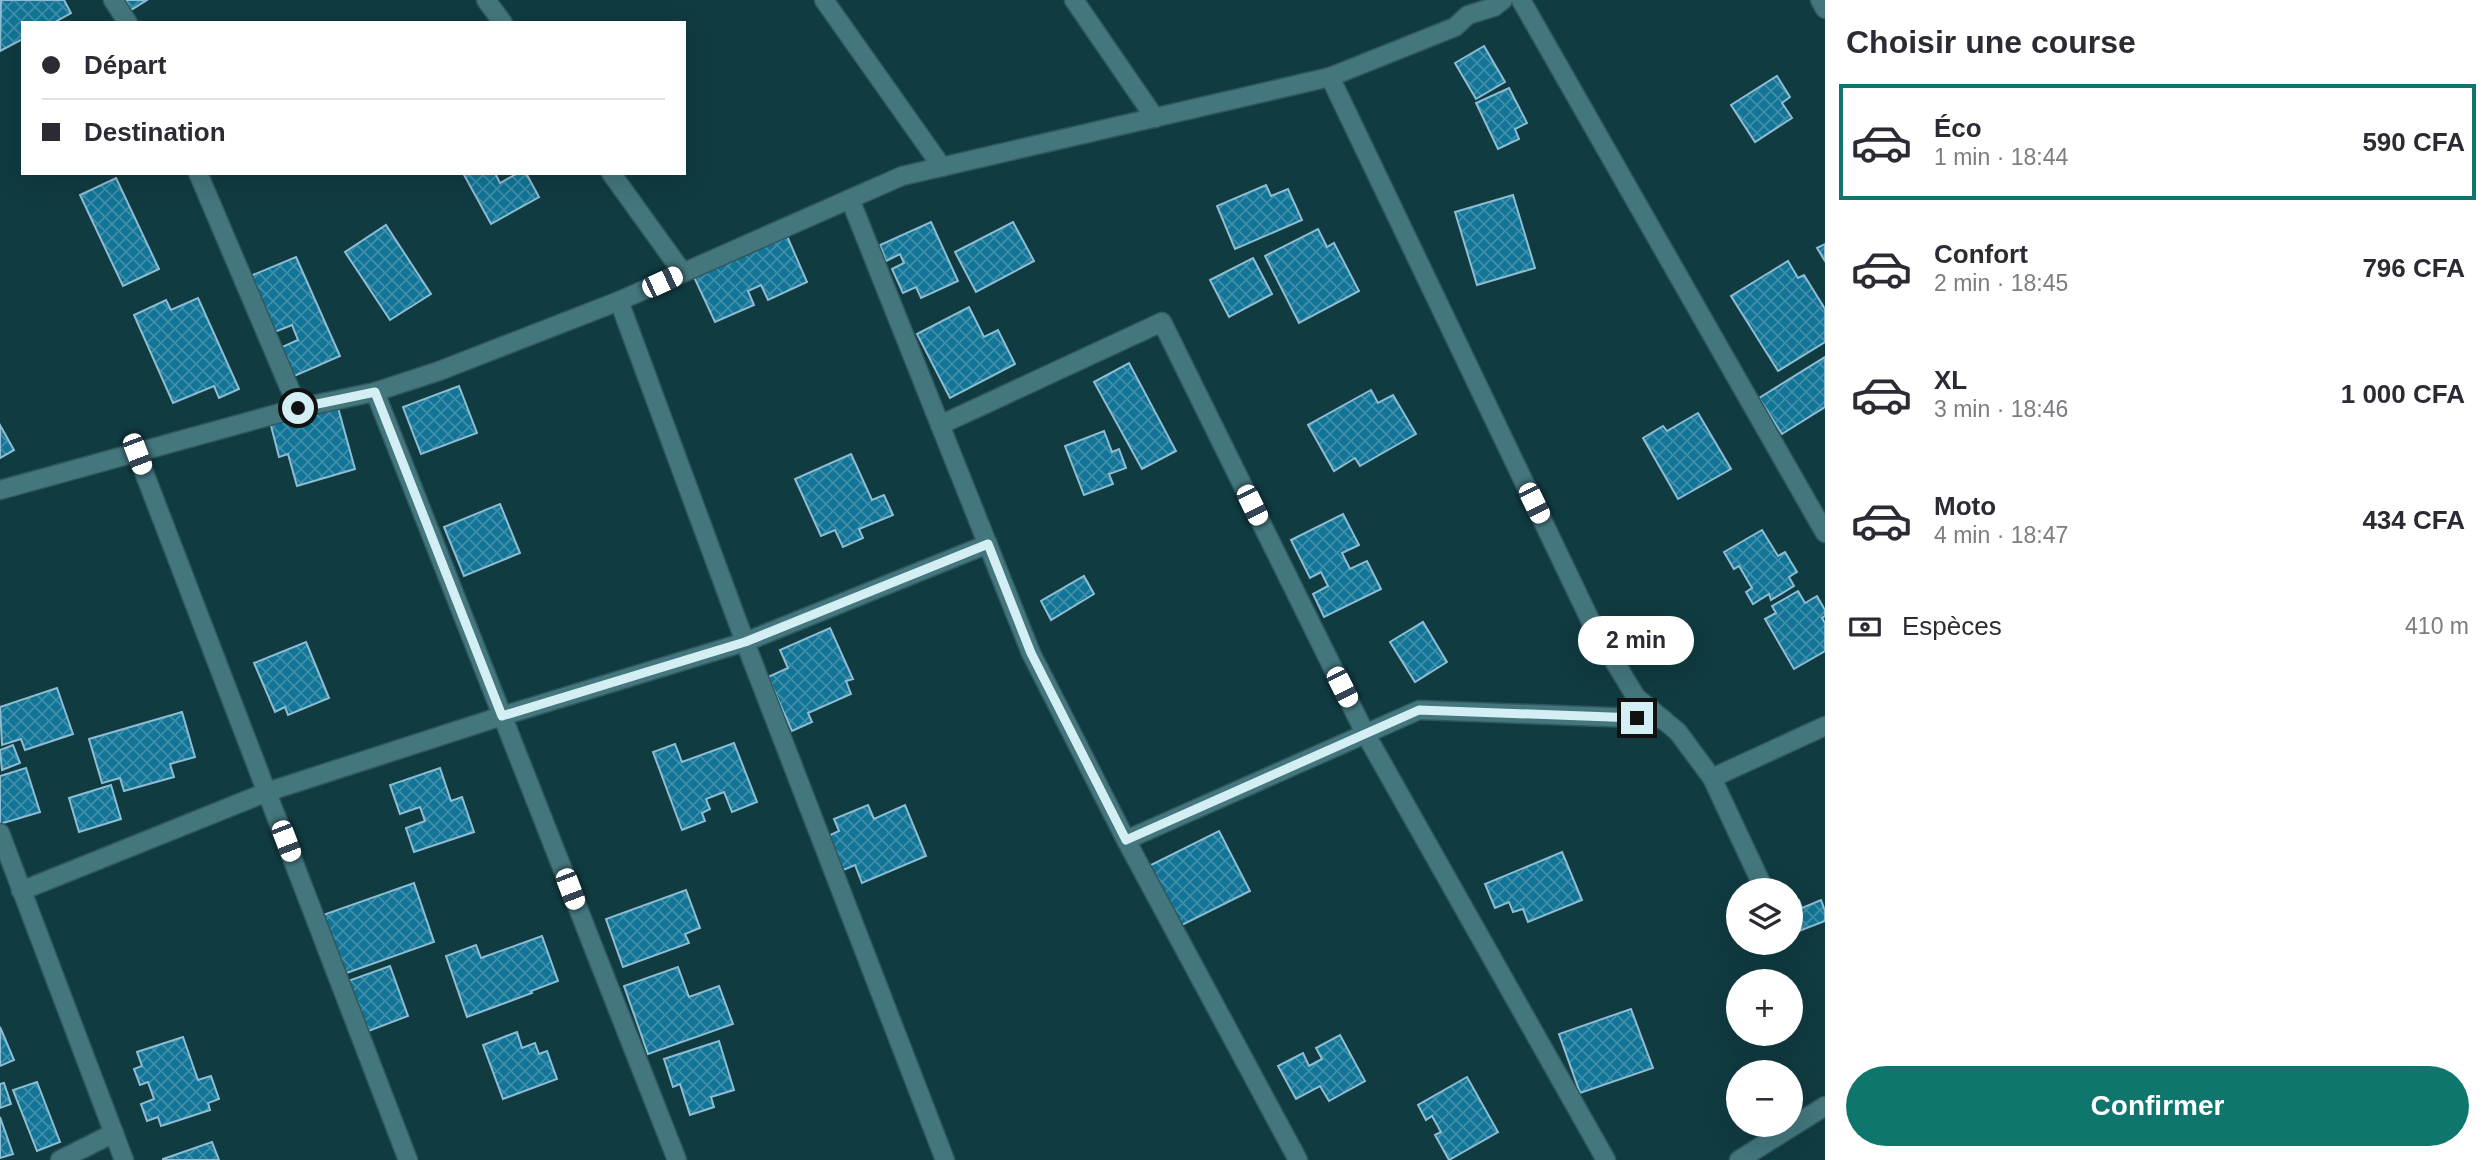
<!DOCTYPE html>
<html lang="fr">
<head>
<meta charset="utf-8">
<style>
  :root { --surface:#fff; --page:#f2f2f3; --text:#2b2b33; --muted:#7c7c81; --line:#e1e1e2; --accent:#0f766e }
  body { margin:0; font-family:Helvetica,sans-serif; background:var(--page); color:var(--text); height:100vh; display:flex; flex-direction:column; font-size:26px; white-space:nowrap }
  * { box-sizing:border-box; margin:0 }
  p { font-size:23px; color:var(--muted) }
  .icon { flex:none; width:38px; height:38px; fill:none; stroke:currentColor; stroke-width:2; stroke-linecap:round; stroke-linejoin:round }
  .map { position:relative; flex:1; overflow:hidden }
  .details { display:flex; flex-direction:column; background:var(--surface); width:665px }
  .details>* { flex:none }
  .banner { position:absolute; left:21px; top:21px; width:665px; height:154px; border-radius:0px; box-shadow:0 7px 28px #0002; display:grid; align-content:center; height:154px; padding:0 21px; background:var(--surface) }
  .tools { position:absolute; left:1726px; top:878px; display:grid; gap:14px }
  .tools a { display:grid; place-items:center; width:77px; height:77px; border-radius:50%; background:var(--surface); box-shadow:0 7px 28px #0002; font-size:35px }
  .end { position:absolute; width:32px; height:32px; margin:-16px; border:9px solid #d3eff4; background:#111; box-shadow:0 0 0 4px #111 }
  .from { border-radius:50% }
  .bubble { position:absolute; height:49px; border-radius:24px; background:var(--surface); box-shadow:0 7px 28px #0002; font-size:23px; font-weight:600; line-height:49px; text-align:center }
  .car { position:absolute; width:21px; height:42px; margin:-21px -10px; border-radius:9px; box-shadow:0 0 5px 2px #0007; background:linear-gradient(#fff 24%,#345 0 40%,#fff 0 76%,#345 0 86%,#fff 0) }
  .banner b { display:flex; align-items:center; gap:24px; height:66px; font-size:26px }
  .banner b+b { border-top:2px solid var(--line) }
  .banner i { width:18px; height:18px; background:var(--text) }
  ul { padding:0; list-style:none }
  li { display:flex; align-items:center; gap:21px; height:116px; margin:0 14px 10px; padding:0 7px; border:4px solid transparent; border-radius:0px }
  li div { flex:1 }
  li b { display:block; font-size:26px }
  li em { font-style:normal; font-weight:600 }
  li.current { border-color:var(--accent) }
  li>.icon { width:63px; height:63px; stroke-width:1.5 }
  h2 { padding:0 21px; font-size:32px; line-height:84px }
  .pay { display:flex; align-items:center; gap:18px; height:77px; padding:0 21px; font-size:26px }
  .pay p { margin-inline-start:auto }
  .button { display:flex; gap:14px; margin-top:auto; padding:14px 21px }
  .button a { flex:1; height:80px; border-radius:42px; background:var(--accent); color:#fff; font-size:28px; font-weight:600; line-height:80px; text-align:center }
  main { display:flex; flex:1; min-height:0 }
  .map>svg:first-child { display:block }
  .building { fill:url(#building-cross-hatch); stroke:#8ebdd3; stroke-width:2 }
  .lines { fill:none; stroke-linecap:round; stroke-linejoin:round }
  .minor-casing { stroke:#2f585e; stroke-width:21 }
  .minor { stroke:#44767e; stroke-width:18 }
  .route { stroke:#d3eff4; stroke-width:9 }
</style>
</head>
<body>
<main>
<div class="map">
<svg width="1825" height="1160" viewBox="0 0 1825 1160">
  <defs>
    <pattern id="building-cross-hatch" width="8" height="8" patternUnits="userSpaceOnUse" patternTransform="scale(1.75)"><rect width="8" height="8" fill="#127496"/><path d="M0 0l8 8M0 8l8-8" fill="none" stroke="#3f8faa"/></pattern>
  </defs>
  <rect width="100%" height="100%" fill="#103b41"/>
  <!-- building -->
  <g class="building">
    <polygon points="1,0 64,0 71,13 53,23 23,23 23,39 0,51"/>
    <polygon points="125,0 147,0 131,10"/>
    <polygon points="1484,46 1505,82 1476,99 1455,63"/>
    <polygon points="1777,76 1790,97 1782,103 1792,118 1755,142 1731,105"/>
    <polygon points="1509,88 1527,123 1515,129 1519,139 1498,149 1476,103"/>
    <polygon points="463,173 495,173 500,183 518,173 526,173 539,197 491,224"/>
    <polygon points="116,178 159,269 123,286 80,195"/>
    <polygon points="1266,185 1271,196 1288,189 1302,220 1235,249 1217,206"/>
    <polygon points="1513,195 1535,268 1477,285 1455,212"/>
    <polygon points="931,222 958,281 921,298 916,287 903,293 892,269 904,263 900,254 886,261 880,245"/>
    <polygon points="1013,222 1034,261 976,292 955,252"/>
    <polygon points="386,225 431,294 390,320 345,252"/>
    <polygon points="1318,229 1327,247 1334,243 1359,291 1299,323 1265,256"/>
    <polygon points="787,236 807,282 768,300 761,285 748,291 754,305 715,322 694,277"/>
    <polygon points="1825,244 1825,261 1817,248"/>
    <polygon points="296,257 340,356 292,377 280,348 298,340 292,325 272,333 248,277"/>
    <polygon points="1253,258 1272,294 1229,317 1210,280"/>
    <polygon points="1788,261 1798,278 1804,275 1825,309 1825,342 1778,371 1731,296"/>
    <polygon points="198,298 239,389 219,398 214,386 173,403 134,315 166,300 171,310"/>
    <polygon points="969,307 984,337 998,330 1015,364 950,398 917,334"/>
    <polygon points="1825,357 1825,407 1782,434 1759,398"/>
    <polygon points="1129,363 1176,451 1142,469 1094,382"/>
    <polygon points="459,386 477,433 421,454 403,407"/>
    <polygon points="1371,390 1378,403 1393,395 1416,434 1360,466 1355,458 1334,471 1308,425"/>
    <polygon points="337,404 355,469 297,486 288,454 279,457 270,422"/>
    <polygon points="1698,413 1731,469 1678,499 1643,438 1663,426 1667,431"/>
    <polygon points="0,425 14,450 0,458"/>
    <polygon points="1104,431 1112,452 1119,449 1126,468 1109,474 1113,484 1084,495 1065,446"/>
    <polygon points="851,454 872,500 884,495 893,515 859,529 863,538 843,547 835,530 821,536 795,479"/>
    <polygon points="500,504 520,553 464,576 444,527"/>
    <polygon points="1343,514 1359,545 1342,553 1350,569 1367,561 1381,589 1324,617 1313,594 1328,586 1321,572 1310,578 1291,540"/>
    <polygon points="1762,530 1778,556 1785,552 1797,572 1789,577 1794,586 1771,600 1769,594 1753,604 1746,592 1752,588 1739,566 1734,569 1724,552"/>
    <polygon points="1084,576 1094,594 1051,620 1041,601"/>
    <polygon points="1798,591 1805,603 1817,596 1825,610 1825,616 1822,618 1825,623 1825,651 1794,669 1765,619 1776,613 1772,606"/>
    <polygon points="1423,622 1447,662 1415,682 1390,642"/>
    <polygon points="830,628 853,679 846,681 851,694 808,713 812,722 792,731 768,677 788,668 780,650"/>
    <polygon points="306,642 329,698 288,715 285,707 275,712 254,663"/>
    <polygon points="57,688 73,734 25,750 21,739 2,745 0,707"/>
    <polygon points="182,712 195,757 170,764 174,777 124,791 120,778 102,783 89,739"/>
    <polygon points="734,743 757,802 732,812 724,792 706,799 710,809 702,813 705,821 682,830 653,752 675,744 682,762"/>
    <polygon points="13,745 20,763 2,770 0,750"/>
    <polygon points="26,768 40,812 0,824 0,776"/>
    <polygon points="440,768 451,801 462,797 474,832 414,852 406,828 425,821 420,807 400,814 390,785"/>
    <polygon points="111,785 121,819 79,832 69,798"/>
    <polygon points="868,805 874,819 905,805 926,856 862,883 855,865 841,871 826,837 839,831 834,819"/>
    <polygon points="1219,831 1250,891 1180,926 1149,866"/>
    <polygon points="1562,852 1582,900 1528,922 1523,909 1513,912 1509,902 1495,908 1485,884"/>
    <polygon points="414,883 434,942 341,975 320,916"/>
    <polygon points="686,890 700,928 685,934 689,943 623,967 606,919"/>
    <polygon points="1799,900 1802,908 1821,900 1825,911 1825,921 1794,933 1790,924 1790,904"/>
    <polygon points="542,936 558,981 531,991 532,993 467,1017 446,956 476,945 481,958"/>
    <polygon points="390,966 408,1016 366,1032 348,981"/>
    <polygon points="678,967 689,997 719,986 733,1024 648,1054 624,986"/>
    <polygon points="1631,1009 1653,1068 1580,1093 1559,1034"/>
    <polygon points="0,1027 14,1060 0,1066"/>
    <polygon points="517,1032 522,1048 535,1043 539,1054 547,1051 557,1079 503,1099 483,1045"/>
    <polygon points="1340,1035 1365,1081 1329,1101 1320,1086 1296,1099 1278,1066 1303,1053 1309,1066 1322,1059 1316,1048"/>
    <polygon points="183,1037 198,1080 211,1076 219,1099 208,1103 210,1110 161,1126 158,1117 147,1121 141,1104 154,1099 148,1082 140,1085 134,1069 142,1066 137,1052"/>
    <polygon points="719,1041 734,1090 711,1097 714,1107 690,1115 680,1084 673,1087 664,1059"/>
    <polygon points="1467,1077 1498,1132 1449,1160 1435,1135 1441,1132 1432,1116 1426,1120 1418,1105"/>
    <polygon points="37,1082 60,1142 37,1151 13,1090"/>
    <polygon points="4,1083 11,1104 0,1108 0,1084"/>
    <polygon points="0,1117 13,1154 0,1158"/>
    <polygon points="212,1142 219,1160 163,1160 163,1159"/>
  </g>
  <g class="lines">
    <defs>
      <g id="minor">
        <polyline points="113,0 128,23"/>
        <polyline points="486,0 503,23"/>
        <polyline points="824,0 942,167"/>
        <polyline points="1074,0 1155,118"/>
        <polyline points="1521,0 1825,533"/>
        <polyline points="1820,0 1825,9"/>
        <polyline points="1330,77 1594,628 1636,697 1678,732 1712,778 1765,891"/>
        <polyline points="198,173 298,408"/>
        <polyline points="611,173 683,273"/>
        <polyline points="850,199 1031,653 1126,840 1298,1160"/>
        <polyline points="619,301 745,642 945,1160"/>
        <polyline points="375,392 677,1160"/>
        <polyline points="940,425 1162,322 1365,733 1606,1160"/>
        <polyline points="137,454 408,1160"/>
        <polyline points="0,490 298,408 375,392 439,371 619,301 902,176 1330,77 1455,27 1468,15 1494,7 1503,0"/>
        <polyline points="1712,778 1825,726"/>
        <polyline points="0,833 124,1160"/>
        <polyline points="1126,840 1419,710 1663,719"/>
        <polyline points="21,891 267,792 502,716 745,642 988,544"/>
        <polyline points="60,1160 114,1133"/>
        <polyline points="1739,1160 1825,1106"/>
      </g>
    </defs>
    <!-- minor casing -->
    <use href="#minor" class="minor-casing"/>
    <!-- minor -->
    <use href="#minor" class="minor"/>
  </g>
  <g class="lines">
    <!-- route -->
    <polyline class="route" points="298,408 375,392 502,716 745,642 988,544 1031,653 1126,840 1419,710 1637,718"/>
  </g>
</svg>
<div class="tools">
<a><svg class="icon" aria-label="layers" viewBox="0 0 24 24"><path d="M12 4l9 5-9 5-9-5zM3 14l9 5 9-5"/></svg></a>
<a>+</a>
<a>−</a>
</div>
<i class="end from" style="left:298px;top:408px"></i>
<i class="end" style="left:1637px;top:718px"></i>
<div class="bubble" style="left:1578px;top:616px;width:116px">2 min</div>
<i class="car" style="left:662px;top:282px;rotate:65deg"></i>
<i class="car" style="left:137px;top:454px;rotate:159deg"></i>
<i class="car" style="left:1534px;top:503px;rotate:154deg"></i>
<i class="car" style="left:1252px;top:505px;rotate:154deg"></i>
<i class="car" style="left:1342px;top:687px;rotate:153deg"></i>
<i class="car" style="left:286px;top:841px;rotate:159deg"></i>
<i class="car" style="left:570px;top:889px;rotate:159deg"></i>
<div class="banner">
<b><i class="from"></i>Départ</b>
<b><i></i>Destination</b>
</div>
</div>
<section class="details">
<h2>Choisir une course</h2>
<ul>
<li class="current"><svg class="icon" aria-label="car" viewBox="0 0 24 24"><path d="M5 17H2v-5l4-1 3-4h7l3 4 3 1v5h-3M9 17h6M6 11h13"/><circle cx="7" cy="17" r="2"/><circle cx="17" cy="17" r="2"/></svg><div><b>Éco</b><p>1 min · 18:44</p></div><em>590 CFA</em></li>
<li><svg class="icon" aria-label="car" viewBox="0 0 24 24"><path d="M5 17H2v-5l4-1 3-4h7l3 4 3 1v5h-3M9 17h6M6 11h13"/><circle cx="7" cy="17" r="2"/><circle cx="17" cy="17" r="2"/></svg><div><b>Confort</b><p>2 min · 18:45</p></div><em>796 CFA</em></li>
<li><svg class="icon" aria-label="car" viewBox="0 0 24 24"><path d="M5 17H2v-5l4-1 3-4h7l3 4 3 1v5h-3M9 17h6M6 11h13"/><circle cx="7" cy="17" r="2"/><circle cx="17" cy="17" r="2"/></svg><div><b>XL</b><p>3 min · 18:46</p></div><em>1 000 CFA</em></li>
<li><svg class="icon" aria-label="car" viewBox="0 0 24 24"><path d="M5 17H2v-5l4-1 3-4h7l3 4 3 1v5h-3M9 17h6M6 11h13"/><circle cx="7" cy="17" r="2"/><circle cx="17" cy="17" r="2"/></svg><div><b>Moto</b><p>4 min · 18:47</p></div><em>434 CFA</em></li>
</ul>
<div class="pay"><svg class="icon" aria-label="cash" viewBox="0 0 24 24"><path d="M3 7h18v10H3z"/><circle cx="12" cy="12" r="2"/></svg>Espèces<p>410 m</p></div>
<div class="button"><a>Confirmer</a></div>
</section>
</main>
</body>
</html>
